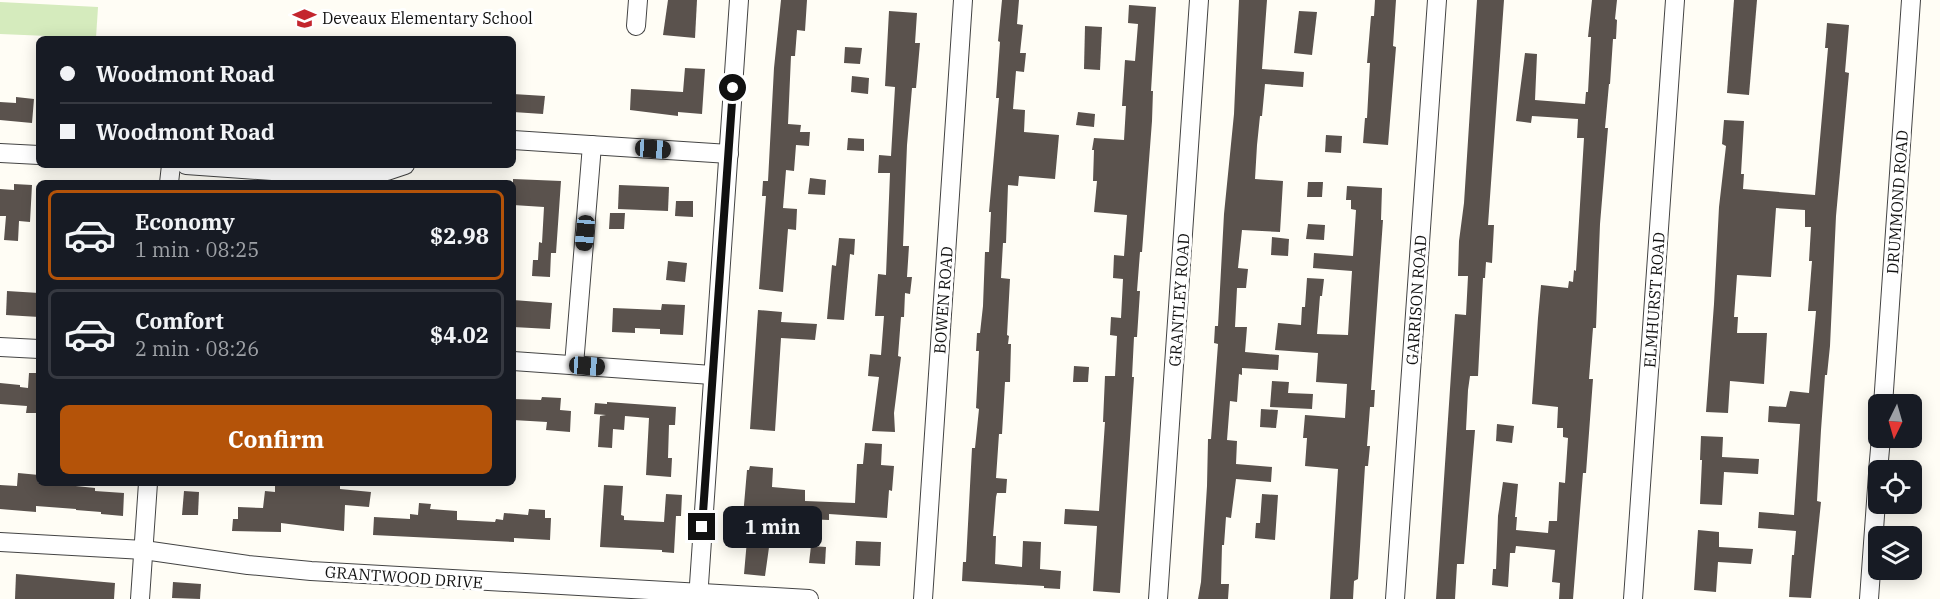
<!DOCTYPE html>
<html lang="en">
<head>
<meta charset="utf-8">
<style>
  :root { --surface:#171b24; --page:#242831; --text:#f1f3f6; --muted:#9ea1a6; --line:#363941; --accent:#b45309 }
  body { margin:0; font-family:"IBM Plex Serif",serif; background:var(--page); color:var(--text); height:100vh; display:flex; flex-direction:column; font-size:22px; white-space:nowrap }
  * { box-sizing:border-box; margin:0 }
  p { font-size:20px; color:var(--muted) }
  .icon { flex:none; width:33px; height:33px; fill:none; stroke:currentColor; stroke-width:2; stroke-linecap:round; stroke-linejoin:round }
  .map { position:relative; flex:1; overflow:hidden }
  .drawer { position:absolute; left:36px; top:180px; width:480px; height:306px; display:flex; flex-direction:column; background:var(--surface); border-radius:9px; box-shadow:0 3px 15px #0003 }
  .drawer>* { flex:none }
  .banner { position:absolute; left:36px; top:36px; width:480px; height:132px; border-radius:9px; box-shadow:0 3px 15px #0003; display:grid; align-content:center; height:132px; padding:0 24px; background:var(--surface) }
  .needle { width:39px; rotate:185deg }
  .buttons { position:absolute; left:1868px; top:394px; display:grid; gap:12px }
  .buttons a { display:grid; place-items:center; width:54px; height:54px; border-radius:9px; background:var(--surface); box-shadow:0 3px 15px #0003; font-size:30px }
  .end { position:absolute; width:27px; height:27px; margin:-14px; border:8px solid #111; background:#fff; box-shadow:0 0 0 3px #fff }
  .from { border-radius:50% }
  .bubble { position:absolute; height:42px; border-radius:9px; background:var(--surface); box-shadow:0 3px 15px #0003; font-size:20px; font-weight:800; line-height:42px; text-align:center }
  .car { position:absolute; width:18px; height:36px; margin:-18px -9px; border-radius:8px; box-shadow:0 0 4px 2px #0007; background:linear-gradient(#222 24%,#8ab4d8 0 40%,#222 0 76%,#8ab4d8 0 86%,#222 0) }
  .banner b { display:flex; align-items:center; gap:21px; height:57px; font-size:22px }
  .banner b+b { border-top:2px solid var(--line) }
  .banner i { width:15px; height:15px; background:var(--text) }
  ul { padding:10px 0 0; list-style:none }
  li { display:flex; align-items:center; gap:18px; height:90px; margin:0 12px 9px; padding:0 12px; border:3px solid var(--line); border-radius:9px }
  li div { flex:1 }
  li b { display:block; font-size:22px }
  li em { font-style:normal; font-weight:800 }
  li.active { border-color:var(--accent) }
  li>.icon { width:54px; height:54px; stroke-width:1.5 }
  .button { display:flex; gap:12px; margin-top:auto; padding:12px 24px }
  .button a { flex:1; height:69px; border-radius:9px; background:var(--accent); color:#fff; font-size:24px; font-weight:800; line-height:69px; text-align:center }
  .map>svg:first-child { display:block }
  .park { fill:#d5ebbd }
  .building { fill:#5a524d }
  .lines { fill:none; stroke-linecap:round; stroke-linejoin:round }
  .minor-casing { stroke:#444; stroke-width:20 }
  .minor { stroke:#fff; stroke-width:18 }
  .route { stroke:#111; stroke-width:8 }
  .labels { text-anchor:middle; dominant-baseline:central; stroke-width:6; stroke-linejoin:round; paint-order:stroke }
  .poi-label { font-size:16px; fill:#111; stroke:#fff; text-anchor:start }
  .street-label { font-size:16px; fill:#111; stroke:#fff }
</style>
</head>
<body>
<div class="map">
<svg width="1940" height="599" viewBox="0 0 1940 599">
  <rect width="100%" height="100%" fill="#fffdf5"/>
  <!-- park -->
  <polygon class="park" points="0,2 98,7 96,38 0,34"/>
  <!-- building -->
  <g class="building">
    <polygon points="668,0 697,0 695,38 663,35"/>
    <polygon points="781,0 807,0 805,31 797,30 795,56 791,56 788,124 801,125 800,132 810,132 809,146 796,145 794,171 786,170 783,208 797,209 796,230 788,229 783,292 759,289 766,196 762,196 763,181 768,181 774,68"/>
    <polygon points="1002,0 1019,0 1017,24 1023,25 1020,53 1026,53 1024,72 1016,71 1013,109 1025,110 1024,132 1059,135 1055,179 1019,176 1018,186 1008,185 1006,243 1003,243 1001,278 1010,279 1007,335 1009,336 1008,344 1011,344 1010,382 1005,382 1002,434 999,434 996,478 1007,479 1006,493 997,493 996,497 993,536 996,536 995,564 1022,567 1023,541 1041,542 1040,569 1061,571 1060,589 1044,588 1044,586 962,581 963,562 966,562 972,448 975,448 979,409 976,408 979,351 976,351 977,333 980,333 983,306 985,252 989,252 991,212 989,212 999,98 996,98 1000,42 998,41"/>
    <polygon points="1239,0 1267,0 1262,69 1304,72 1303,87 1265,84 1262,116 1260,116 1257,145 1255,179 1283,181 1280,232 1242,230 1238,268 1248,269 1246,288 1237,288 1235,327 1247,327 1245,352 1279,355 1278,370 1242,368 1242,375 1239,374 1237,402 1230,401 1227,440 1237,441 1236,464 1272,467 1271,482 1236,479 1231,518 1226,517 1224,545 1222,545 1221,584 1229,584 1228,599 1198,599 1201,582 1207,486 1208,439 1211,439 1218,344 1214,343 1215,326 1218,326 1224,214 1234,114"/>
    <polygon points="1375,0 1396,0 1393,46 1396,47 1388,145 1363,143 1365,118 1367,118 1370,63 1367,63 1371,16 1374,16"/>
    <polygon points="1477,0 1504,0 1488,225 1494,225 1492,263 1486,262 1485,278 1483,278 1478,376 1470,376 1468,390 1466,430 1475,430 1464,564 1457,564 1455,599 1436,599 1455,314 1466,315 1468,276 1458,276 1459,241 1464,203"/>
    <polygon points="1592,0 1617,0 1615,19 1617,20 1616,39 1613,39 1610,84 1609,84 1605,128 1608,128 1600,224 1596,328 1593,328 1589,379 1593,379 1586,473 1583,473 1573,599 1559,599 1560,583 1552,582 1555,550 1516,546 1515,553 1510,553 1508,587 1492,585 1493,569 1496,569 1498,516 1503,482 1518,484 1515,517 1517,517 1516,530 1548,533 1549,521 1557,521 1559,482 1565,483 1568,438 1563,437 1563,428 1557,428 1558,407 1532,404 1538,318 1541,285 1568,288 1569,281 1573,282 1574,270 1576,271 1584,138 1577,138 1578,119 1532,116 1531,123 1516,121 1525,53 1537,54 1535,100 1585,104 1586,92 1588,92 1591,37 1588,37"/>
    <polygon points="1734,0 1757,0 1749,95 1727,93"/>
    <polygon points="1129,5 1156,7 1151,91 1153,91 1152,121 1142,252 1140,252 1137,291 1140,291 1137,337 1134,337 1132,377 1134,377 1120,593 1093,591 1097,526 1064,524 1065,509 1099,511 1105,422 1103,422 1105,376 1115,376 1117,336 1110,335 1111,317 1121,318 1123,279 1113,278 1114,255 1124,256 1127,215 1094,212 1097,181 1093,181 1094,150 1092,150 1094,138 1124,140 1126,106 1122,106 1125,60 1135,61 1138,24 1128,23"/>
    <polygon points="889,11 917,13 915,43 920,43 916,88 912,88 907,145 903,246 909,246 907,277 912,277 910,294 905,293 904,317 901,317 898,356 901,357 894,413 895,432 872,431 879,377 868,376 870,354 881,355 884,316 875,316 878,274 886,275 890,173 878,173 879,155 891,156 895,87 885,86"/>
    <polygon points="1299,11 1317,12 1312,55 1294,53"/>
    <polygon points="1827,23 1849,25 1845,72 1849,73 1836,216 1830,346 1827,375 1825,375 1821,430 1817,501 1821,502 1811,598 1789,597 1792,555 1794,555 1796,531 1758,528 1759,512 1794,515 1800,424 1768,422 1769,406 1786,407 1790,391 1809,393 1816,311 1808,311 1812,261 1809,261 1811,227 1805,227 1805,210 1776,208 1771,277 1737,275 1734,317 1738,317 1737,333 1767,333 1764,384 1730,381 1728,413 1706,412 1714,304 1719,207 1726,146 1722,144 1724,120 1744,121 1741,174 1744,174 1743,189 1815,195 1828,48 1825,48"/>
    <polygon points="1085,26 1102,27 1100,70 1084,69"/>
    <polygon points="845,47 862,48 860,64 844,63"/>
    <polygon points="685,68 705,69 702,114 678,112 678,116 630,110 631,89 683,92"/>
    <polygon points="852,76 869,78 868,94 851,92"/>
    <polygon points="513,94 545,96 543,114 513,112"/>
    <polygon points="16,97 34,99 32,123 0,120 0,102 16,103"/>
    <polygon points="1078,112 1095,114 1094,127 1076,125"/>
    <polygon points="1326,135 1342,136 1341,153 1325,152"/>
    <polygon points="848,138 864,139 864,151 847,150"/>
    <polygon points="810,178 826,180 825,195 808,194"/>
    <polygon points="513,179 561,181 556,253 551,253 550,277 532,276 533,260 538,260 539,242 542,243 544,207 513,205"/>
    <polygon points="1308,182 1323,182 1322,197 1307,197"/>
    <polygon points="14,184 32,185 30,222 19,221 18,241 4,240 6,216 0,216 0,189 14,190"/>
    <polygon points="619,185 669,187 668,211 618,209"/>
    <polygon points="1347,186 1382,188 1381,220 1383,220 1371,390 1375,390 1374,407 1370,407 1367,446 1370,446 1368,466 1365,466 1358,579 1354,581 1353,599 1330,599 1338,469 1305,466 1307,438 1303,438 1305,415 1345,418 1347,384 1316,382 1318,353 1275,350 1278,323 1301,325 1302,307 1305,307 1307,278 1324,279 1322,296 1320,296 1317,334 1348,335 1352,271 1313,268 1314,253 1353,256 1356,210 1351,209 1351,200 1346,200"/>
    <polygon points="676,201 693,201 693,217 675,216"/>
    <polygon points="610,213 625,213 624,229 609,229"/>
    <polygon points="1308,224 1325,225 1324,240 1306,239"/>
    <polygon points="1272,237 1289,239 1288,256 1271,255"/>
    <polygon points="839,238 855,239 854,255 850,254 844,320 827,319 832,265 836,266"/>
    <polygon points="668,261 687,263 685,282 666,280"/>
    <polygon points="7,291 39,293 39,317 6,315"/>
    <polygon points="513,300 552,303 550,329 513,327"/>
    <polygon points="662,304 685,305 683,335 660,334 660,329 635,328 635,333 612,332 613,308 661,310"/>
    <polygon points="758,310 782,312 781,322 817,324 815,340 781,338 775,431 750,429"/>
    <polygon points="1074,366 1089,367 1088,382 1073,382"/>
    <polygon points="29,373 39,373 39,413 26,413 27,406 0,404 0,383 20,385 20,387 28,388"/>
    <polygon points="1272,381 1289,382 1288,393 1313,394 1312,409 1270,407"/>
    <polygon points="542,397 561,398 560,410 571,411 570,432 546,430 547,422 513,420 513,399 541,400"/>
    <polygon points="607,402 676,407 675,425 669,425 668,458 672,458 671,477 646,475 649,418 625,416 624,430 613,429 612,448 598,447 600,416 606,415 594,414 595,403 607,404"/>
    <polygon points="1261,409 1278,410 1276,428 1260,427"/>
    <polygon points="1497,424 1514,426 1512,443 1496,441"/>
    <polygon points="1701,436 1723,437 1722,457 1759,459 1758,474 1724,472 1722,505 1700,504 1702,460 1700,460"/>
    <polygon points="865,443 882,444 881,465 894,466 892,491 889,490 887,518 829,514 829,520 805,519 804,529 772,526 765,576 744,574 747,540 741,540 747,470 749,470 750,466 773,468 772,487 805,490 805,501 855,503 857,464 863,464"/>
    <polygon points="18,473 39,475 38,483 66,484 66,485 95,488 95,491 124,493 123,516 101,514 101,512 76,510 76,509 36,506 36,512 0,509 0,485 17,486"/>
    <polygon points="275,483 340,483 340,489 371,492 369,507 345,505 344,531 281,523 281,532 232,531 233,519 238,519 238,507 263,508 265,491 275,492"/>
    <polygon points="604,485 623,486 621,515 624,516 624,520 664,522 666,494 682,495 681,516 676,516 674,553 662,552 662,550 600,547"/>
    <polygon points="184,491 199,492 198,515 182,515"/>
    <polygon points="1262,494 1278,495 1275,540 1255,538 1256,523 1260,523"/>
    <polygon points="419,503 431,504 430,509 457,511 457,520 495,522 496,519 503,520 504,513 528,515 529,509 545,510 545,518 551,518 550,540 514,538 514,542 373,535 374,517 410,519 410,514 418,515"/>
    <polygon points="1698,530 1719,532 1719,547 1753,549 1751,564 1718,562 1716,592 1694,590"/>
    <polygon points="856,541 881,542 880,566 855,565"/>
    <polygon points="811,546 826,547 825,564 809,563"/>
    <polygon points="16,574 115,583 114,599 15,599"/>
    <polygon points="173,582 201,584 200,599 172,598"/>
  </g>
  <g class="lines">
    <defs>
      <g id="minor">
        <polyline points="636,26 638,0"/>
        <polyline points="513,140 729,154"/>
        <polyline points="0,153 39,155"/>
        <polyline points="186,165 330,175 387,171 405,165"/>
        <polyline points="169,183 171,165"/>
        <polyline points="0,347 39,349"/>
        <polyline points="513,361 712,375"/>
        <polyline points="574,365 592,145"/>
        <polyline points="1883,405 1911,0"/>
        <polyline points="1878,471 1881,438"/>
        <polyline points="0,542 144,550 248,565 311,571 809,599"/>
        <polyline points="140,599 148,483"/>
        <polyline points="698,599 739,0"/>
        <polyline points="923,599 963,0"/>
        <polyline points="1158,599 1199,0"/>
        <polyline points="1395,599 1437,0"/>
        <polyline points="1633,599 1675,0"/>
        <polyline points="1869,599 1878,474"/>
      </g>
    </defs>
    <!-- minor casing -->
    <use href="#minor" class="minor-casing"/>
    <!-- minor -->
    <use href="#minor" class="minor"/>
  </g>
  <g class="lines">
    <!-- route -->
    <polyline class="route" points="702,527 733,88"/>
  </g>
  <!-- icons -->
  <defs>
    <symbol id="school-bare" viewBox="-9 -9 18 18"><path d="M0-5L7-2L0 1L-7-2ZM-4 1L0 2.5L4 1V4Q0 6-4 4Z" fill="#c4262e" stroke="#fff" stroke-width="2.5" paint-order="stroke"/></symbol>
  </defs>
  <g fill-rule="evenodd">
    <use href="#school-bare" x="288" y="2" width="33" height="33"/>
  </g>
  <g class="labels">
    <!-- poi labels -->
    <g class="poi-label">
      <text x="322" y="18">Deveaux Elementary School</text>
    </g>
    <!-- street labels -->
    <g class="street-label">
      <text transform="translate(1897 202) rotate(-86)">DRUMMOND ROAD</text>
      <text transform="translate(943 300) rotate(-86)">BOWEN ROAD</text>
      <text transform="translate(1179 300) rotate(-86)">GRANTLEY ROAD</text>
      <text transform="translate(1416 300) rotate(-86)">GARRISON ROAD</text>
      <text transform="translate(1654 300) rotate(-86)">ELMHURST ROAD</text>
      <text transform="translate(404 577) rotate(4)">GRANTWOOD DRIVE</text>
    </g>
  </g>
</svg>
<div class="buttons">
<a><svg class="needle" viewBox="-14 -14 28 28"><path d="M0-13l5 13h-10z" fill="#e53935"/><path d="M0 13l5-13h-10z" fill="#9ea1a6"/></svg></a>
<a><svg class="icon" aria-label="locate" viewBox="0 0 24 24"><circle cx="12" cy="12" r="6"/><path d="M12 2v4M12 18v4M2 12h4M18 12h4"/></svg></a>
<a><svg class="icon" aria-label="layers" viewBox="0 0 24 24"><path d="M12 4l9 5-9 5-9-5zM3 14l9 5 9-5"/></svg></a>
</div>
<i class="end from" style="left:733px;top:88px"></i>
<i class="end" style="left:702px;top:527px"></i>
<div class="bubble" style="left:723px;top:506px;width:99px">1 min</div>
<i class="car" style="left:653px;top:149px;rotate:94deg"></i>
<i class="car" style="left:585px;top:233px;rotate:185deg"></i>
<i class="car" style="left:587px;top:366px;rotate:94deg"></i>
<div class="banner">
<b><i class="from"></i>Woodmont Road</b>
<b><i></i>Woodmont Road</b>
</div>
<section class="drawer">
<ul>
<li class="active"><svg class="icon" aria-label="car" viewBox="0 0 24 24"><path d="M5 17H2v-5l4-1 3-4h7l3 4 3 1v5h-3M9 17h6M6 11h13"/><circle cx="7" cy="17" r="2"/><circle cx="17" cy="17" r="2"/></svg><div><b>Economy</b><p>1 min · 08:25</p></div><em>$2.98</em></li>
<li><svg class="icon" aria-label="car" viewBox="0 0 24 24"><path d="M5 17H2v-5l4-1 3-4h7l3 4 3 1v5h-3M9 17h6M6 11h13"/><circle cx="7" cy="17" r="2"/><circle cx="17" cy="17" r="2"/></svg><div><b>Comfort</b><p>2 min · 08:26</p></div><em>$4.02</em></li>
</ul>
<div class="button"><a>Confirm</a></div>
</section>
</div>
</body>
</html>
